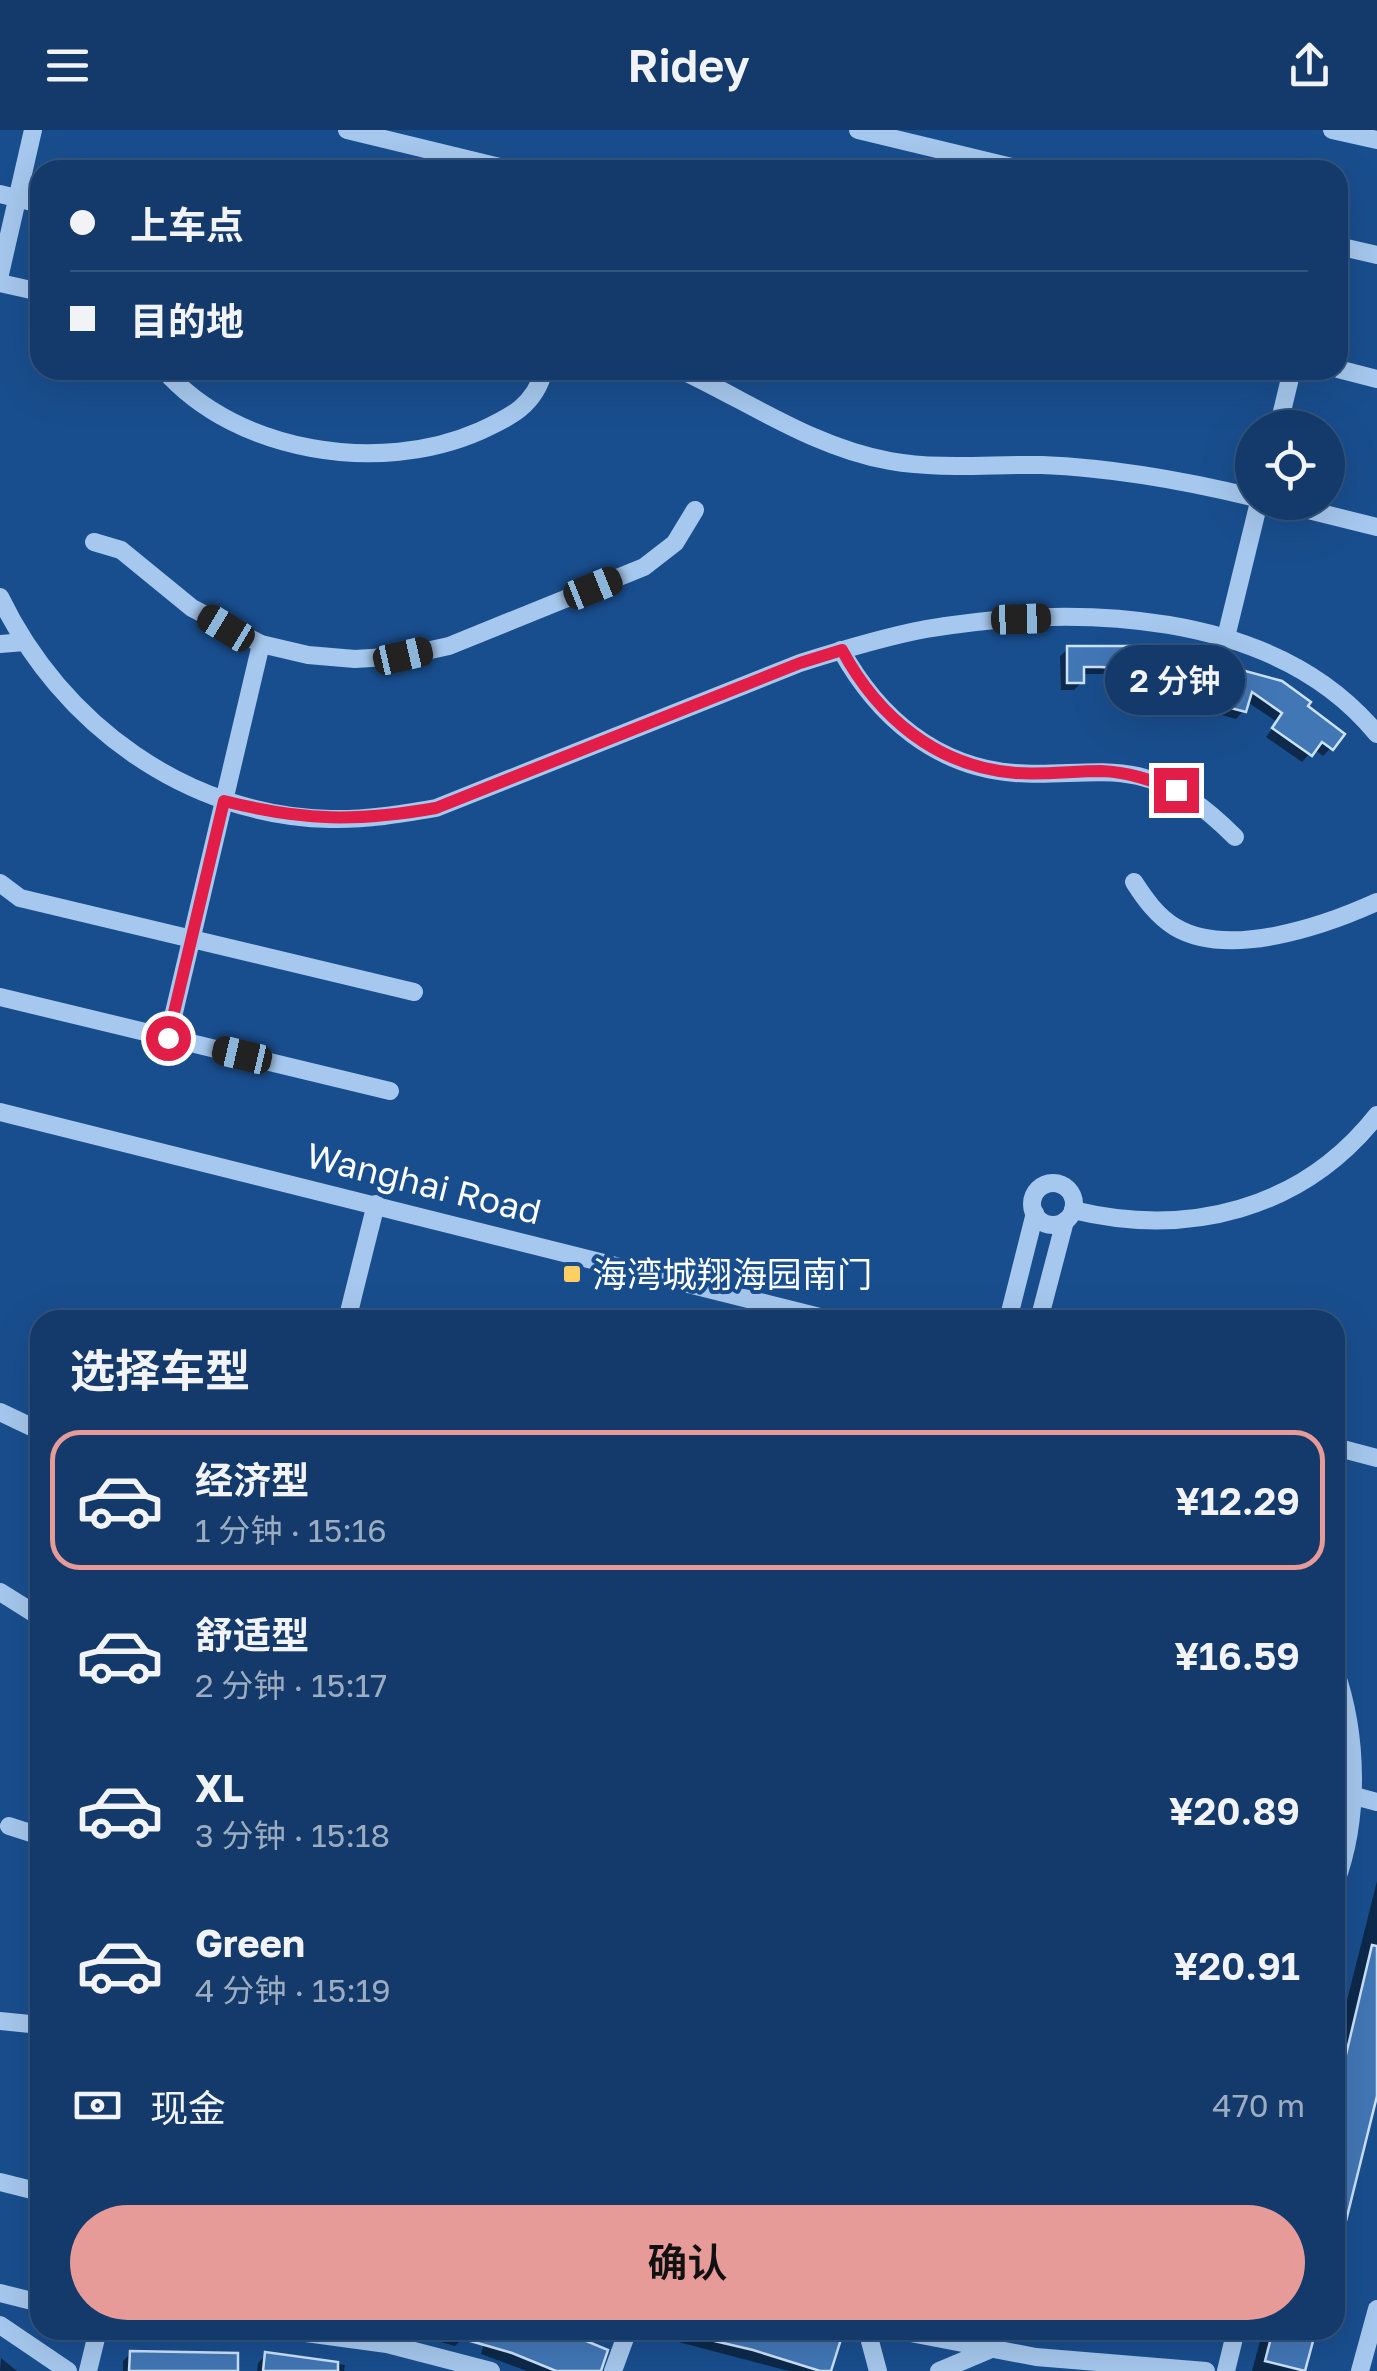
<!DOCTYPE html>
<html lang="zh">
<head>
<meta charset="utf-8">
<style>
  :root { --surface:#133a6a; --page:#204572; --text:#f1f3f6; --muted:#9dadc1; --line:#32547e; --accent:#e69b98 }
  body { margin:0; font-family:"Golos Text","Noto Sans SC",sans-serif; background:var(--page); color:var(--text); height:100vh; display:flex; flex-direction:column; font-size:38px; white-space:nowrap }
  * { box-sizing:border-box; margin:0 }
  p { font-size:32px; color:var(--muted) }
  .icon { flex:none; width:55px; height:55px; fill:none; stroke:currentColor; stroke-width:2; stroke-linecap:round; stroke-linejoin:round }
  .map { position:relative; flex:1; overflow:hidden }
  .details { position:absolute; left:30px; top:1180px; width:1315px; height:1030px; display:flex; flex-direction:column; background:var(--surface); border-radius:30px; box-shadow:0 10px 40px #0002,0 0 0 2px var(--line) }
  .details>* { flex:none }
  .banner { position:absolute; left:30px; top:30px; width:1318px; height:220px; border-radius:30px; box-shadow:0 10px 40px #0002,0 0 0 2px var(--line); display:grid; align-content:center; height:220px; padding:0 40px; background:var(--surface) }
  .controls { position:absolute; left:1235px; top:280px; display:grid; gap:20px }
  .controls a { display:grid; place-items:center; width:110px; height:110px; border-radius:50%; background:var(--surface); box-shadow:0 10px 40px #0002,0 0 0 2px var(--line); font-size:50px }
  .end { position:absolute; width:45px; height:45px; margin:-22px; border:12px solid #e11d48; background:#fff; box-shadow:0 0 0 5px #fff }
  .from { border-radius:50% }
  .bubble { position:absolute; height:70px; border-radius:35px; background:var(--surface); box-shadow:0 10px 40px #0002,0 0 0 2px var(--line); font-size:32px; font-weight:600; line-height:70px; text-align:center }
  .car { position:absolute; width:30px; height:60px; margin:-30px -15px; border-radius:12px; box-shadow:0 0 8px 2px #0007; background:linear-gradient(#222 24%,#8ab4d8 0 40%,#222 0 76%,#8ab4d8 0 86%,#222 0) }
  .banner b { display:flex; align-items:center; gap:35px; height:95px; font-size:38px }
  .banner b+b { border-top:2px solid var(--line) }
  .banner i { width:25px; height:25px; background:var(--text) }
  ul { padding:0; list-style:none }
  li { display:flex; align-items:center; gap:30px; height:140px; margin:0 20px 15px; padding:0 20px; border:5px solid transparent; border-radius:30px }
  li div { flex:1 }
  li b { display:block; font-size:38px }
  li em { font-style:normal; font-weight:600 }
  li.selected { border-color:var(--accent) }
  li>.icon { width:90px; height:90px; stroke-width:1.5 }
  h2 { padding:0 40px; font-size:45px; line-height:120px }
  .pay { display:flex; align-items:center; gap:25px; height:110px; padding:0 40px; font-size:38px }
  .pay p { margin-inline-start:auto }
  .button { display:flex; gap:20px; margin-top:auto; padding:20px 40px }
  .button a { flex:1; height:115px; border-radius:60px; background:var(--accent); color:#111; font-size:40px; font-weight:600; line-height:115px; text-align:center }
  header { display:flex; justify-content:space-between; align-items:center; height:130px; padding:0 40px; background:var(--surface); font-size:45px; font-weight:600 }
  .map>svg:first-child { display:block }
  .shadow { fill:#0007 }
  .building { fill:#4277b6; stroke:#cce2fa; stroke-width:2.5 }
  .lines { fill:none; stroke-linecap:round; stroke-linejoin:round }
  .minor { stroke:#a6c8ee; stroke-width:18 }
  .route { stroke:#e11d48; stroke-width:12 }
  .poi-dot { fill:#ffcf63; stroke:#194e8e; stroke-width:4 }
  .labels { text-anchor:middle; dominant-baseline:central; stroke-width:8; stroke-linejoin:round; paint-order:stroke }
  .street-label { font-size:35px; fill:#fff; stroke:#194e8e }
  .poi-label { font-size:35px; fill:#fff; stroke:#194e8e; text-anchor:start }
</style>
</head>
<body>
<header><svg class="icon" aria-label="menu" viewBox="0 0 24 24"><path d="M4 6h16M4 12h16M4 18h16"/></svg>Ridey<svg class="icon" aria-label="share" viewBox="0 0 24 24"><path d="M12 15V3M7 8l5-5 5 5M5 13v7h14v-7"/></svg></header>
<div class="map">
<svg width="1377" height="2241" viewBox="0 0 1377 2241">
  <rect width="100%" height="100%" fill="#194e8e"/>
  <!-- shadow -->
  <g class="shadow">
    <polygon points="1068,519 1139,519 1305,577 1331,618 1323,626 1314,619 1302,632 1266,607 1277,592 1246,571 1243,581 1236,589 1193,577 1202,558 1164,552 1163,561 1155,569 1112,565 1112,544 1082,544 1082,552 1074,560 1061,560 1060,526"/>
    <polygon points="1377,1751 1377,1951 1335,2115 1335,1932 1340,1915 1336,1914"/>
    <polygon points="397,2200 465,2200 463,2208 455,2216"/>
    <polygon points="488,2200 553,2200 597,2241 527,2241 481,2224"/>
    <polygon points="653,2200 812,2200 829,2241 789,2241 652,2205"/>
    <polygon points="1263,2200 1313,2200 1302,2241 1252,2241"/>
    <polygon points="131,2223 235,2241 123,2241 123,2231"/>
    <polygon points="266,2225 345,2235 344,2241 257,2241 258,2233"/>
    <polygon points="1,2228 17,2241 0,2241"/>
  </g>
  <!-- building -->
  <g class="building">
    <polygon points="1067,516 1139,516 1202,527 1237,542 1238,539 1282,551 1311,572 1308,576 1345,604 1333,620 1322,612 1312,626 1272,598 1282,583 1252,562 1246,582 1199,570 1208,551 1168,545 1165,562 1119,558 1119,538 1100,537 1084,537 1084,553 1067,553"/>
    <polygon points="1372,1815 1377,1816 1377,1966 1340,2115 1335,2115 1335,1971"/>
    <polygon points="446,2200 560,2200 608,2220 601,2241 556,2241 512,2223 446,2204"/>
    <polygon points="693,2200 820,2200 842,2206 831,2241 820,2241 753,2220 693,2206"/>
    <polygon points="1273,2200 1316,2200 1305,2241 1265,2231"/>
    <polygon points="130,2221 238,2223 238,2241 129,2241"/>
    <polygon points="265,2222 338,2232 338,2241 263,2241"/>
  </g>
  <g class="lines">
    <!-- minor -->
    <g class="minor">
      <polyline points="347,0 512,40"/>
      <polyline points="858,0 1024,40"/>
      <polyline points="1332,0 1377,10"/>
      <polyline points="0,64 40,74"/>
      <polyline points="1338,116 1377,125"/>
      <polyline points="0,144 33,0"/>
      <polyline points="0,153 40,162"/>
      <polyline points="1338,239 1377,249"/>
      <path d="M 164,240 C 237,323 380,345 480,301 C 511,287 535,275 544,240"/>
      <path d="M 681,240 C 749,272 815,318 890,331 C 941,340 991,334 1042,335 C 1114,338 1182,350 1252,367"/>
      <polyline points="1278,298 1292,240"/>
      <polyline points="1276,372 1377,397"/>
      <polyline points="94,412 121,420 192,478 261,514 308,525 355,529 403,526 449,516 644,437 675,413 695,380"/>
      <path d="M 0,467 C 61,594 187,686 330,689 C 366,690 401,684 436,678 L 800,533 C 841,520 883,507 926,499 C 1074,474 1274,478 1377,604"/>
      <polyline points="1226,507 1259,372"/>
      <polyline points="0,514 25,512"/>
      <path d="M 841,520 C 878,587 936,637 1015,643 C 1057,647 1098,637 1138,646 C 1177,655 1207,679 1235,707"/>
      <path d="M 1134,752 C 1145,769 1157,786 1175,797 C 1229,829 1324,796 1377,772"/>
      <polyline points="0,753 20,768 414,862"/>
      <polyline points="0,867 390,961"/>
      <polyline points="168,908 261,514"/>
      <polyline points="0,982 832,1190"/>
      <circle cx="1053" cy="1074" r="21"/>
      <path d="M 1073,1080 C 1188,1108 1302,1080 1377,985"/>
      <polyline points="347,1190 376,1074"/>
      <polyline points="1008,1190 1035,1083"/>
      <polyline points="1039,1190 1065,1091"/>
      <polyline points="0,1282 40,1301"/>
      <polyline points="1335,1317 1377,1328"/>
      <polyline points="0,1462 40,1487"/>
      <path d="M 1335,1540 C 1358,1605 1360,1689 1335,1754"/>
      <polyline points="1351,1665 1377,1672"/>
      <polyline points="9,1696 40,1706"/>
      <polyline points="0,1891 40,1895"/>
      <polyline points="0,2052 40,2062"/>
      <polyline points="0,2163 40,2173"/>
      <polyline points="0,2195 68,2241"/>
      <polyline points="284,2200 387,2214 491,2241"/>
      <polyline points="867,2200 878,2241"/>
      <polyline points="895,2200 1036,2227 1206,2241"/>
      <polyline points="88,2241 98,2200"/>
      <polyline points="613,2241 628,2200"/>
      <polyline points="939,2241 989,2220"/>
      <polyline points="1226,2241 1236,2200"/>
      <polyline points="1360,2241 1377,2179"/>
    </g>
  </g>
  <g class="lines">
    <!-- route -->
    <path class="route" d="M 168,908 L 224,671 C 304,691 356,692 436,678 L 800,533 L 842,520 C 878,587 937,637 1016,643 C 1045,645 1073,641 1101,641 C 1128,642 1151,650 1176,660"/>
  </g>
  <!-- markers -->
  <rect class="poi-dot" x="562" y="1134" width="20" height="20" rx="5"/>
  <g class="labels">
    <!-- street labels -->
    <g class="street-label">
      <text transform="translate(424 1053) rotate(14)">Wanghai Road</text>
    </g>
    <!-- poi labels -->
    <g class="poi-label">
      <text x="592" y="1144">海湾城翔海园南门</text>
    </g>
  </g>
</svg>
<div class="controls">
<a><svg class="icon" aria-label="locate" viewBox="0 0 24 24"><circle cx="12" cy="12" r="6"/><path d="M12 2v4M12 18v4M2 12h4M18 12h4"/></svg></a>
</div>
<i class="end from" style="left:168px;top:908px"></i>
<i class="end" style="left:1176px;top:660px"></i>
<div class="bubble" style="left:1105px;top:515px;width:140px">2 分钟</div>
<i class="car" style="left:593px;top:458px;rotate:68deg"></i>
<i class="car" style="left:1021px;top:489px;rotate:88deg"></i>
<i class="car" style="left:226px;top:498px;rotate:301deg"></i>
<i class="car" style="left:403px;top:526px;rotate:77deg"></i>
<i class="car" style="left:242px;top:925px;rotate:283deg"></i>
<div class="banner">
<b><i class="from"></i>上车点</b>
<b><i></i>目的地</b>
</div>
<section class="details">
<h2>选择车型</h2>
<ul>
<li class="selected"><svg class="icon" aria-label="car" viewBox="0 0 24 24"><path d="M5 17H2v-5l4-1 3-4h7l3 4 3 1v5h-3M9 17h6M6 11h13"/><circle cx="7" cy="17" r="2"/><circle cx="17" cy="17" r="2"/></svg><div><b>经济型</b><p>1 分钟 · 15:16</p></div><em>¥12.29</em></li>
<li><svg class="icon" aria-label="car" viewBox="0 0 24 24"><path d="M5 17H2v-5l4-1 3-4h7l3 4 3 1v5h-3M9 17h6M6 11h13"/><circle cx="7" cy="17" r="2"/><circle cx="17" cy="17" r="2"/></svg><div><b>舒适型</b><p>2 分钟 · 15:17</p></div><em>¥16.59</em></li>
<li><svg class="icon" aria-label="car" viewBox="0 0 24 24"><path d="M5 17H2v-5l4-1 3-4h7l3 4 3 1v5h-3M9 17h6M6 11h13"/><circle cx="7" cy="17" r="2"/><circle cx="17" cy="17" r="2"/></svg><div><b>XL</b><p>3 分钟 · 15:18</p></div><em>¥20.89</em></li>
<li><svg class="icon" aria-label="car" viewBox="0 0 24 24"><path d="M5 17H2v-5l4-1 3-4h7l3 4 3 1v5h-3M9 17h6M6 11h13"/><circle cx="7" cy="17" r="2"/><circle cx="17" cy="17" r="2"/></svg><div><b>Green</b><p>4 分钟 · 15:19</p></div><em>¥20.91</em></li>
</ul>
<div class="pay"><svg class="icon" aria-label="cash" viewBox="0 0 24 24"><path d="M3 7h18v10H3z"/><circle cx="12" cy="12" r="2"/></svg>现金<p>470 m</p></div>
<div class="button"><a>确认</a></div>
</section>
</div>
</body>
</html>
